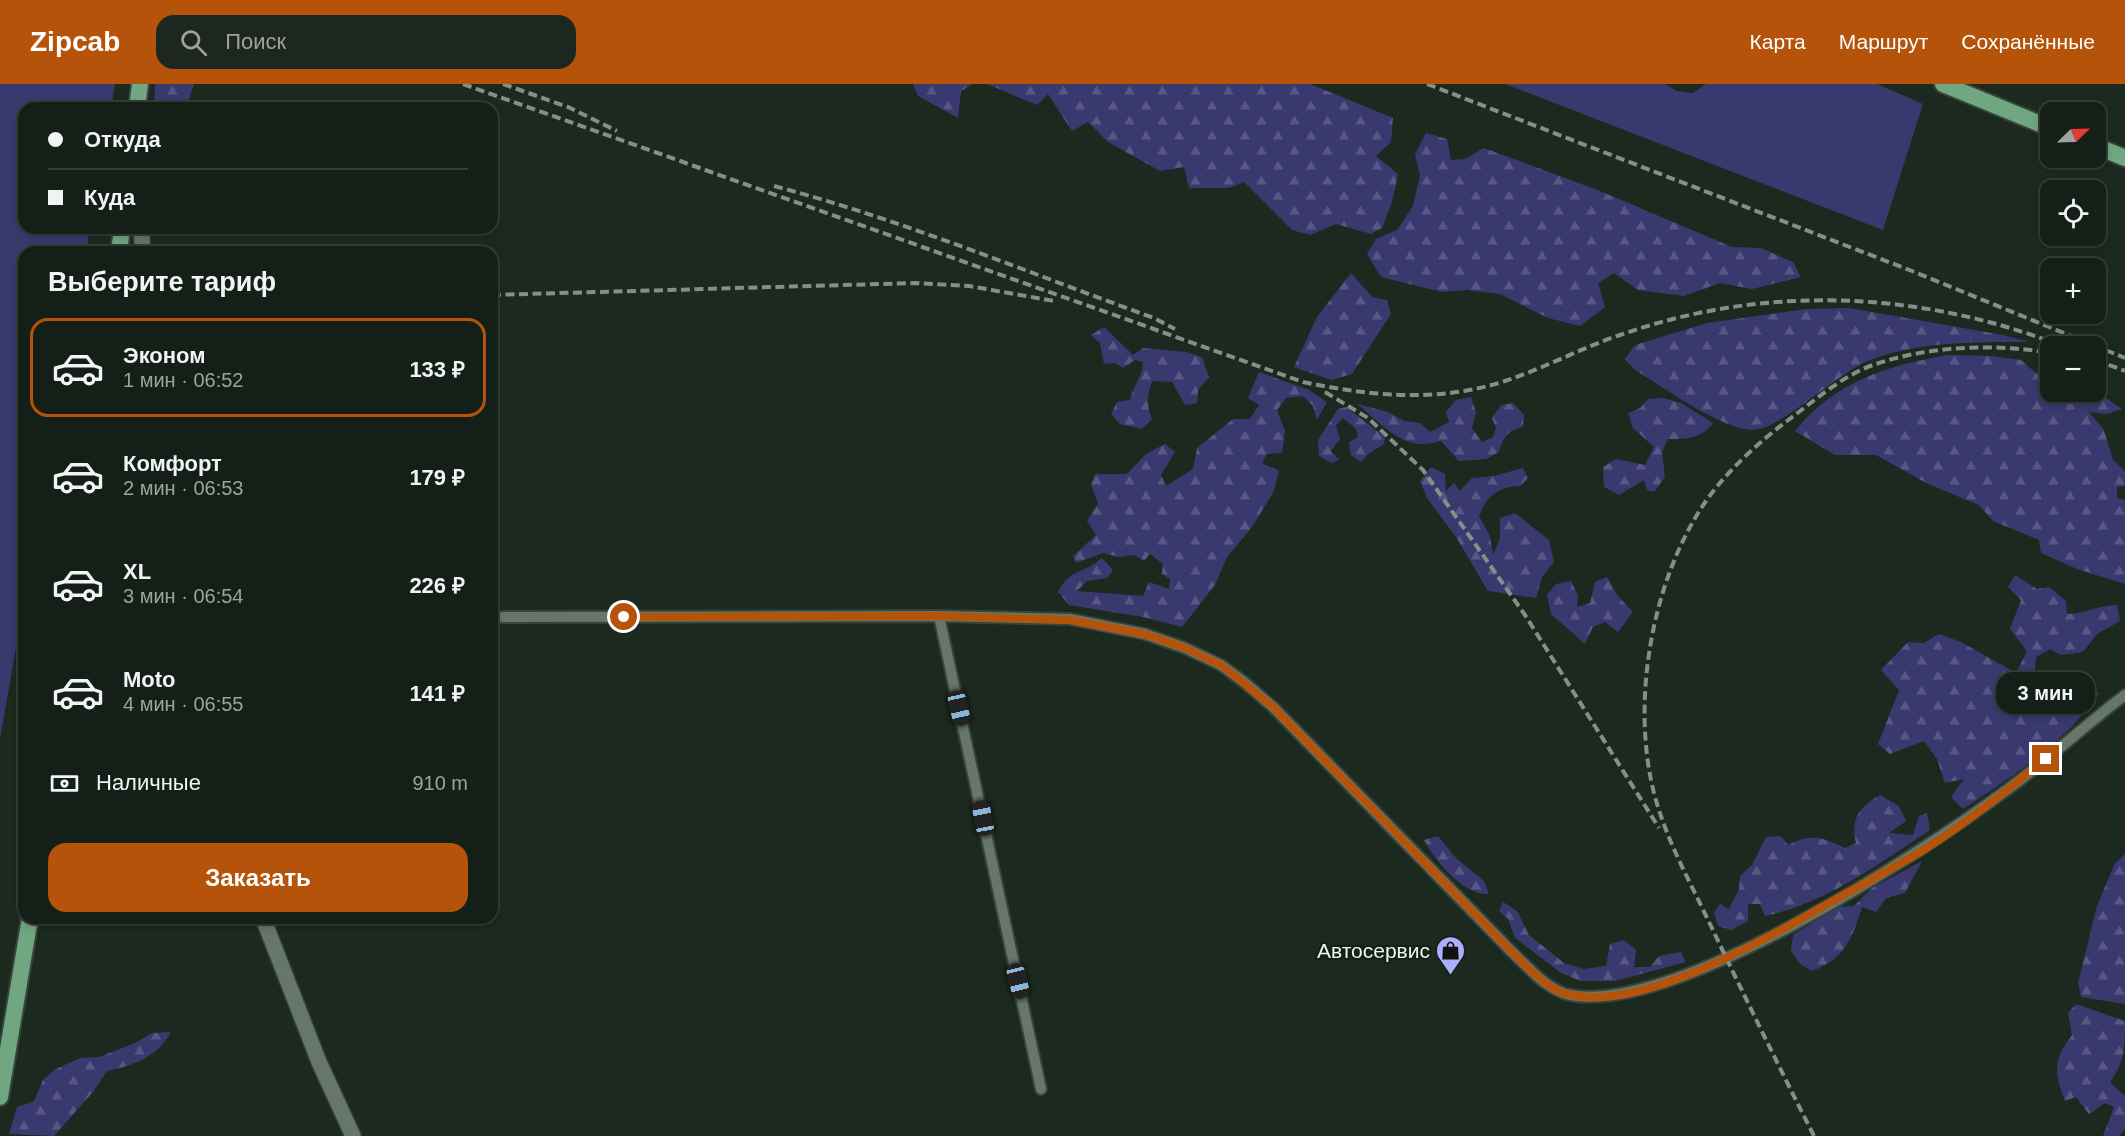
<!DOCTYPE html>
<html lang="ru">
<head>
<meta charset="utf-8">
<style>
  :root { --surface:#141f17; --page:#1d2720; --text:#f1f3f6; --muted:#9da2a1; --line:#333d36; --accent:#b45309 }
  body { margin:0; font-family:Arial,sans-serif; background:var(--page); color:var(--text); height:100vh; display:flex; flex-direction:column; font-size:22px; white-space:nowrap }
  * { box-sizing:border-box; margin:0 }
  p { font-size:20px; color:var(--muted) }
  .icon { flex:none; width:33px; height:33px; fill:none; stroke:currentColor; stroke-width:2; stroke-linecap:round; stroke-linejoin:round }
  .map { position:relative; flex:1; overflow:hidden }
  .sheet { position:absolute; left:18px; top:162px; width:480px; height:678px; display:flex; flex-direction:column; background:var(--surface); border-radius:18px; box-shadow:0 3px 9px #0003,0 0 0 2px var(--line) }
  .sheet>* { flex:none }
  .banner { position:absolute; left:18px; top:18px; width:480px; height:132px; border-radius:18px; box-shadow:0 3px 9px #0003,0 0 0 2px var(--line); display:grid; align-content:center; height:132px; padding:0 30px; background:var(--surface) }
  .needle { width:39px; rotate:67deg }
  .tools { position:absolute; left:2040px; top:18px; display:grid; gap:12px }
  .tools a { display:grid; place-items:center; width:66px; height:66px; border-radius:12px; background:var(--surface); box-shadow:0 3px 9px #0003,0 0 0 2px var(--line); font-size:30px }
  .end { position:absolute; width:27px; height:27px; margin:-14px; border:8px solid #b45309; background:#fff; box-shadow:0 0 0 3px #fff }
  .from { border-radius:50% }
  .bubble { position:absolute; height:42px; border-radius:18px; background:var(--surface); box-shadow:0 3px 9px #0003,0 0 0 2px var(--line); font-size:20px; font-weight:600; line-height:42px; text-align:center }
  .car { position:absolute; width:18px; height:36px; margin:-18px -9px; border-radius:8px; box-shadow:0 0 4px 2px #0007; background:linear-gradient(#222 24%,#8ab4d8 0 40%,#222 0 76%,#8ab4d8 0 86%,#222 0) }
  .banner b { display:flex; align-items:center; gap:21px; height:57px; font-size:22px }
  .banner b+b { border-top:2px solid var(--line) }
  .banner i { width:15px; height:15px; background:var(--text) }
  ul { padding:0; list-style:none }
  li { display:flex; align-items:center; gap:18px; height:99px; margin:0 12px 9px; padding:0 18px; border:3px solid transparent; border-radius:18px }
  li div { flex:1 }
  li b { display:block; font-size:22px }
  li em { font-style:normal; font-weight:600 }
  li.active { border-color:var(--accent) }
  li>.icon { width:54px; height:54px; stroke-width:1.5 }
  h2 { padding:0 30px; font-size:27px; line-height:72px }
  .pay { display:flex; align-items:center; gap:15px; height:66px; padding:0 30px; font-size:22px }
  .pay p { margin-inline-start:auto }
  .cta { display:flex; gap:12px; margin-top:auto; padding:12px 30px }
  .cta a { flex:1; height:69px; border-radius:18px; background:var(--accent); color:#fff; font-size:24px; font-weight:600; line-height:69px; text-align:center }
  header { display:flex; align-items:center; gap:36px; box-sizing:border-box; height:84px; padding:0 30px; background:var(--accent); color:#fff }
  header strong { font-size:28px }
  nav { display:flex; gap:33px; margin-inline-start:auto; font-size:21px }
  .search { width:420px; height:54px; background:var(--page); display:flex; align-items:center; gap:15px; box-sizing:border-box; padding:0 21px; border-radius:18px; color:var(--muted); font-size:22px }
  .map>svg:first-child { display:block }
  .green { fill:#3a396f }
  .forest { fill:url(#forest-firs) }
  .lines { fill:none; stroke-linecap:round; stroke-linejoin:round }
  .street-casing { stroke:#38443b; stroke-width:14 }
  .secondary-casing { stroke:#38443b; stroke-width:18 }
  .primary-casing { stroke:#38443b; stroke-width:20 }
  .street { stroke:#66766a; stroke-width:10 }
  .secondary { stroke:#66766a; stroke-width:15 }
  .primary { stroke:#70a680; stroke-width:16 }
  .rail { stroke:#849087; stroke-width:4; stroke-dasharray:9 4.5; stroke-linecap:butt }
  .route { stroke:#b45309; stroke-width:8 }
  .labels { text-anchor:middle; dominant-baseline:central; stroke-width:4.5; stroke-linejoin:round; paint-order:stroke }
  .poi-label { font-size:21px; fill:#ecf6ee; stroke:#122015; text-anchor:end }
</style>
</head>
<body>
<header>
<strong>Zipcab</strong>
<div class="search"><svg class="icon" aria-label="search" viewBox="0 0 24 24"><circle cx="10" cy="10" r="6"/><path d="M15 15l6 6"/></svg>Поиск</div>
<nav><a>Карта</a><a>Маршрут</a><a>Сохранённые</a></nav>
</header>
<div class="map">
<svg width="2125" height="1052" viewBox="0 0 2125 1052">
  <defs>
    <pattern id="forest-firs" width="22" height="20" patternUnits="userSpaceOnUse" patternTransform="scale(1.5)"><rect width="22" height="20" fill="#3a396f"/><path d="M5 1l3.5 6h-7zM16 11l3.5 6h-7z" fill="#575684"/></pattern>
  </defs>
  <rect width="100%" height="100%" fill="#1b291f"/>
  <!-- green -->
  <g class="green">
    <polygon points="0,0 115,0 111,24 24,24 24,144 90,144 86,168 24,168 24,518 0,655"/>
    <polygon points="1505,0 1665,0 1677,7 1693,9 1706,0 1877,0 1923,20 1883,146"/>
  </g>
  <!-- forest -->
  <g class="forest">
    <polygon points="155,0 194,0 186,24 154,24"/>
    <polygon points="913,0 973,0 961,7 958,34 918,12"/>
    <polygon points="987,0 1310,0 1393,34 1391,58 1376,72 1398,90 1392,118 1382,144 1371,150 1336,140 1310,151 1292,146 1244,98 1229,104 1189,104 1184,83 1160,87 1108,58 1088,38 1072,47 1048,10 1037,21"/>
    <polygon points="1426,49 1447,55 1451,76 1465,75 1484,64 1600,107 1732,163 1761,164 1793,178 1801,193 1752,205 1720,199 1684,212 1638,206 1614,189 1598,199 1605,223 1580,242 1548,234 1500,210 1467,206 1442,208 1381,193 1367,170 1376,155 1397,146 1413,122 1420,92 1415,70"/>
    <polygon points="1351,189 1372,213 1387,216 1391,230 1352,290 1331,296 1294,283 1317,233"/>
    <path d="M 1849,224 L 2003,251 L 2029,258 C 1976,258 1921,257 1870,276 C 1838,288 1781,346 1752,346 C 1720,345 1664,303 1635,286 L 1625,275 L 1635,261 L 1707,239 L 1806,225 Z"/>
    <path d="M 1104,243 L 1133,271 L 1143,264 L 1186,268 L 1202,273 L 1209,293 L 1198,306 L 1197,319 L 1185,321 L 1172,298 L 1153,297 C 1146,310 1147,322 1152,335 L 1142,345 L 1120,340 L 1111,330 L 1117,318 L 1130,316 C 1133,302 1143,292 1143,278 L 1135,276 L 1123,284 L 1115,279 L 1104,280 L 1100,259 L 1091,251 Z"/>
    <path d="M 1948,271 L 1992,272 L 2021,276 L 2037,290 L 2050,287 L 2050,308 L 2096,307 L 2122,325 L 2107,330 L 2089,328 L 2104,346 L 2113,376 L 2125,387 L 2125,402 L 2117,403 L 2117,414 L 2125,416 L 2125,500 L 2077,485 L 2041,469 L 2039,456 L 1993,437 L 1979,421 L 1928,400 L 1876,371 L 1835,371 L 1795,347 C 1834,298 1888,281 1948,271 Z"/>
    <path d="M 1259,288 L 1309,306 L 1327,318 L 1317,336 L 1313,322 L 1303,312 L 1286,314 L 1277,326 L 1285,347 L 1282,369 L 1267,370 L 1262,379 L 1279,387 L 1273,409 L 1252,443 L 1227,473 L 1215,501 L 1182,543 L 1143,533 L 1069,521 L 1058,508 C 1069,485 1085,489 1102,474 L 1113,486 L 1107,494 L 1087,497 L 1077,507 L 1143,512 L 1149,498 L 1169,505 L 1170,495 L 1162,490 L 1163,480 L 1150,470 L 1144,477 L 1135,471 L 1119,473 L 1103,469 L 1076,479 L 1073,472 L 1096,451 L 1087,437 L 1098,420 L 1091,401 L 1095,390 L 1127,390 L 1146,370 L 1165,360 L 1175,368 L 1161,391 L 1166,402 L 1193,385 L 1197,364 L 1233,335 L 1250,335 L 1259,321 L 1248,314 Z"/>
    <path d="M 1471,313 L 1476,328 L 1472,344 L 1482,358 L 1493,353 L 1496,344 L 1492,334 L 1501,321 L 1513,319 L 1524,331 L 1523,343 C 1507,347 1503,353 1499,368 L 1486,375 L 1459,377 L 1441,357 C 1403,369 1385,342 1357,320 L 1388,328 L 1404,337 L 1420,339 L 1430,348 L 1449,338 L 1446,328 L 1456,316 Z"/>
    <path d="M 1663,314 L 1681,319 L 1713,339 C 1702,355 1685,355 1668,355 L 1662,368 L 1665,393 L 1654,408 L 1647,406 L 1644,396 L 1619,411 L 1604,403 L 1603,383 L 1616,375 L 1645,381 L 1654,363 L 1633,344 L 1628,329 L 1640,324 L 1648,315 Z"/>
    <polygon points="1346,323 1385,353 1384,360 1368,370 1361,378 1351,371 1349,358 1358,353 1356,345 1343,334 1336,341 1340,355 1331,367 1339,376 1331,379 1319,372 1318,356 1338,325"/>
    <path d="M 1431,383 L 1445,390 L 1446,407 L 1454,399 L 1460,407 L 1472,394 L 1494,392 L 1523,384 L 1528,394 L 1520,402 C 1498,403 1487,411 1479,432 L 1490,452 L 1493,471 L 1500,455 L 1500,434 L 1515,429 L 1549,456 L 1554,478 L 1542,493 L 1536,514 L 1488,507 L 1456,453 L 1427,414 L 1420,397 Z"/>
    <path d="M 2015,491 L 2037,505 L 2049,503 L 2066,517 L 2067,530 C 2085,530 2099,521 2117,521 L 2120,537 L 2097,550 L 2083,568 L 2061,571 L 2050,565 L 2036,573 L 2034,595 L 2042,609 L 2055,591 L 2076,594 L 2099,609 C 2069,656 2010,694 1963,725 L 1951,713 L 1964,695 L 1945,699 L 1937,675 L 1924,657 L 1890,670 L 1878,660 L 1899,606 L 1881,586 L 1908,558 L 1924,559 L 1939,550 L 1961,558 L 2016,589 L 2027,567 L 2010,545 L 2021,516 L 2008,503 Z"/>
    <polygon points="1607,493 1617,511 1633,528 1618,548 1605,538 1593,543 1585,560 1551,530 1547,511 1556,500 1571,497 1578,511 1577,523 1590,519 1595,498"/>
    <path d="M 1880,711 L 1899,722 L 1906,737 L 1889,749 L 1913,751 L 1919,732 L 1927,729 L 1930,746 C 1879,780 1826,819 1765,832 L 1760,820 L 1748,820 L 1748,837 L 1731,846 L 1718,842 L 1714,828 L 1720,820 L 1729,825 L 1739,805 L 1740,792 L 1752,781 L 1766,753 L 1781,752 L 1788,761 C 1810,749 1823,753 1845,764 L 1856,759 C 1850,734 1860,723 1880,711 Z"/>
    <path d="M 1438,752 L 1456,774 L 1484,797 L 1489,810 C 1464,812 1435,777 1424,756 Z"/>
    <polygon points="2125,770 2125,920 2081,913 2078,899 2097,822 2115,779"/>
    <path d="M 1922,777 L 1905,809 L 1886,814 L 1876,828 L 1862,823 C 1852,855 1845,875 1812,887 L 1800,880 L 1791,867 L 1793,851 L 1837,823 L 1854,822 L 1872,804 Z"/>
    <polygon points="1503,818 1517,827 1529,851 1564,879 1583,885 1606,882 1610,860 1624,856 1636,866 1634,883 1650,883 1659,872 1681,868 1686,878 1615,897 1581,897 1561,889 1515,854 1508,835 1499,827"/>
    <path d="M 2076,920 L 2125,937 C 2125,964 2125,977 2110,998 L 2125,1012 L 2125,1045 L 2119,1052 L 2103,1052 L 2114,1023 L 2105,1019 L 2089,1030 L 2076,1013 L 2065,1017 C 2054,988 2053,976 2072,951 L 2068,929 Z"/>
    <path d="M 171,948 C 157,973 135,981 107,987 L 93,1008 L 54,1052 L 9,1050 L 17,1023 L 34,1017 L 43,996 L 56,985 L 80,974 L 99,973 L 135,959 L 152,949 Z"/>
  </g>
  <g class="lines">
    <defs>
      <g id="street">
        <polyline points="939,532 1041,1005"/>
        <path d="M 492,533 L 939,532 L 1070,535 L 1145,550 L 1185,564 L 1221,581 L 1244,598 L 1273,623 L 1512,868 C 1527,882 1548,907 1570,911 C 1674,931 1922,769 2008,705 C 2048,676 2085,641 2125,611"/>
      </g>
      <g id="secondary">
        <polyline points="141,144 143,168"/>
        <polyline points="263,834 319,978 353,1052"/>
      </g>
      <g id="primary">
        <polyline points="1943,0 2050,44"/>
        <polyline points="137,24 140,0"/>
        <polyline points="2096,62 2125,74"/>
        <polyline points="119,168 122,144"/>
        <polyline points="0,1013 30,834"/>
      </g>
    </defs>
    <!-- street casing -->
    <use href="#street" class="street-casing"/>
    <!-- secondary casing -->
    <use href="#secondary" class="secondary-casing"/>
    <!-- primary casing -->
    <use href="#primary" class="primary-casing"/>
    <!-- street -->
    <use href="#street" class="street"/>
    <!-- secondary -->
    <use href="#secondary" class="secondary"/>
    <!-- primary -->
    <use href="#primary" class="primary"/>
    <!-- rail -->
    <g class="rail">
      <path d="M 463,0 L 1303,298 C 1370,312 1439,319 1505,297 C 1545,284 1583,263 1623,250 C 1766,200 1922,207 2062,262"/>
      <polyline points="503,0 568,23 617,47"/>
      <polyline points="1427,0 1912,187 2125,274"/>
      <path d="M 774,102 C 903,136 1029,189 1154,234 L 1175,245"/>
      <polyline points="492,211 915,199 969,202 1054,217"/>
      <polyline points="2096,276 2125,287"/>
      <polyline points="1325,308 1368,334 1423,386 1525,531 1659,744"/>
      <path d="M 1814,1052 C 1778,981 1743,909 1709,838 C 1692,802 1672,766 1660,729 C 1627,634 1649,499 1706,417 C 1727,387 1758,359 1787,337 C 1814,317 1842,292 1873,281 C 1927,262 1994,259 2050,269"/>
    </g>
  </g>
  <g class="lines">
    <!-- route -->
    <path class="route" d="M 624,533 L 939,532 L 1070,536 L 1144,550 L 1185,564 L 1221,581 L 1273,623 L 1512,868 C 1527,882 1548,907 1570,911 C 1645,927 1766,854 1831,818 C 1861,801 1892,785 1922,767 C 1965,740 2006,707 2046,675"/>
  </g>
  <!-- icons -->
  <defs>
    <symbol id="shop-pin" viewBox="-11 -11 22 30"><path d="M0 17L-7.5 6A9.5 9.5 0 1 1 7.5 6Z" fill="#acaffb" stroke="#122015"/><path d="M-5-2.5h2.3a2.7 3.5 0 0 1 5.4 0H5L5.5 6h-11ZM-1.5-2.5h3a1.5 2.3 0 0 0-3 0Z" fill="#111"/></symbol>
  </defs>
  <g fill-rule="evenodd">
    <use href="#shop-pin" x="1434" y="850" width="33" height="45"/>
  </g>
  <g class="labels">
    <!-- poi labels -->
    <g class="poi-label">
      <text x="1430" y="866">Автосервис</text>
    </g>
  </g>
</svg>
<div class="tools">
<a><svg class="needle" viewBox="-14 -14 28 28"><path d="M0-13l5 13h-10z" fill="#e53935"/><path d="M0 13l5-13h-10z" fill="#9da2a1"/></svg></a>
<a><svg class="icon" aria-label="locate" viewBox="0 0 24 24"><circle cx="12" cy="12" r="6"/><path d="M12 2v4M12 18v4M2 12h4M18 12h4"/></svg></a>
<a>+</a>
<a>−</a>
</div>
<i class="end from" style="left:624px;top:533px"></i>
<i class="end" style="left:2046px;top:675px"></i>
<div class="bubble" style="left:1996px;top:588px;width:99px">3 мин</div>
<i class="car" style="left:959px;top:624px;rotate:167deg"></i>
<i class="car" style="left:983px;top:734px;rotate:349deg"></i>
<i class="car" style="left:1018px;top:897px;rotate:166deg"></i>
<div class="banner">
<b><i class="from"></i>Откуда</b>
<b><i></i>Куда</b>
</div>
<section class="sheet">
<h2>Выберите тариф</h2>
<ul>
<li class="active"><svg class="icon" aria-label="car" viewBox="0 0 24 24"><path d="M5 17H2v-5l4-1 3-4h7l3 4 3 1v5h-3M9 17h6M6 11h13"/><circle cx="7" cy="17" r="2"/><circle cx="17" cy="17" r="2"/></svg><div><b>Эконом</b><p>1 мин · 06:52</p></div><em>133 ₽</em></li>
<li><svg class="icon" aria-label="car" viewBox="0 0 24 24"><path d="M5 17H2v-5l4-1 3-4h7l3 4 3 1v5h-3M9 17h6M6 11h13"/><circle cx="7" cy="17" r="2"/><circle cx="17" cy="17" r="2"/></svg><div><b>Комфорт</b><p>2 мин · 06:53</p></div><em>179 ₽</em></li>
<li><svg class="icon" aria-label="car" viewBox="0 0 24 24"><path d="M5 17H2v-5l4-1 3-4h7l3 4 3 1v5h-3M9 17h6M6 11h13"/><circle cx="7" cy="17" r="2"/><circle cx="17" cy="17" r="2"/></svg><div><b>XL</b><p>3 мин · 06:54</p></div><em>226 ₽</em></li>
<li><svg class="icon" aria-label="car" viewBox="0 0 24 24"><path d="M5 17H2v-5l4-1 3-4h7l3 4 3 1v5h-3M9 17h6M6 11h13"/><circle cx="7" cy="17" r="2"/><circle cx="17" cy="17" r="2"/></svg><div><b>Moto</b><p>4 мин · 06:55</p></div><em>141 ₽</em></li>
</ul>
<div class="pay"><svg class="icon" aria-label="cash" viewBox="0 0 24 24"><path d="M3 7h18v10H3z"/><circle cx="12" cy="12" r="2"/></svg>Наличные<p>910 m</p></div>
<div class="cta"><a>Заказать</a></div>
</section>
</div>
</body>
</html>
